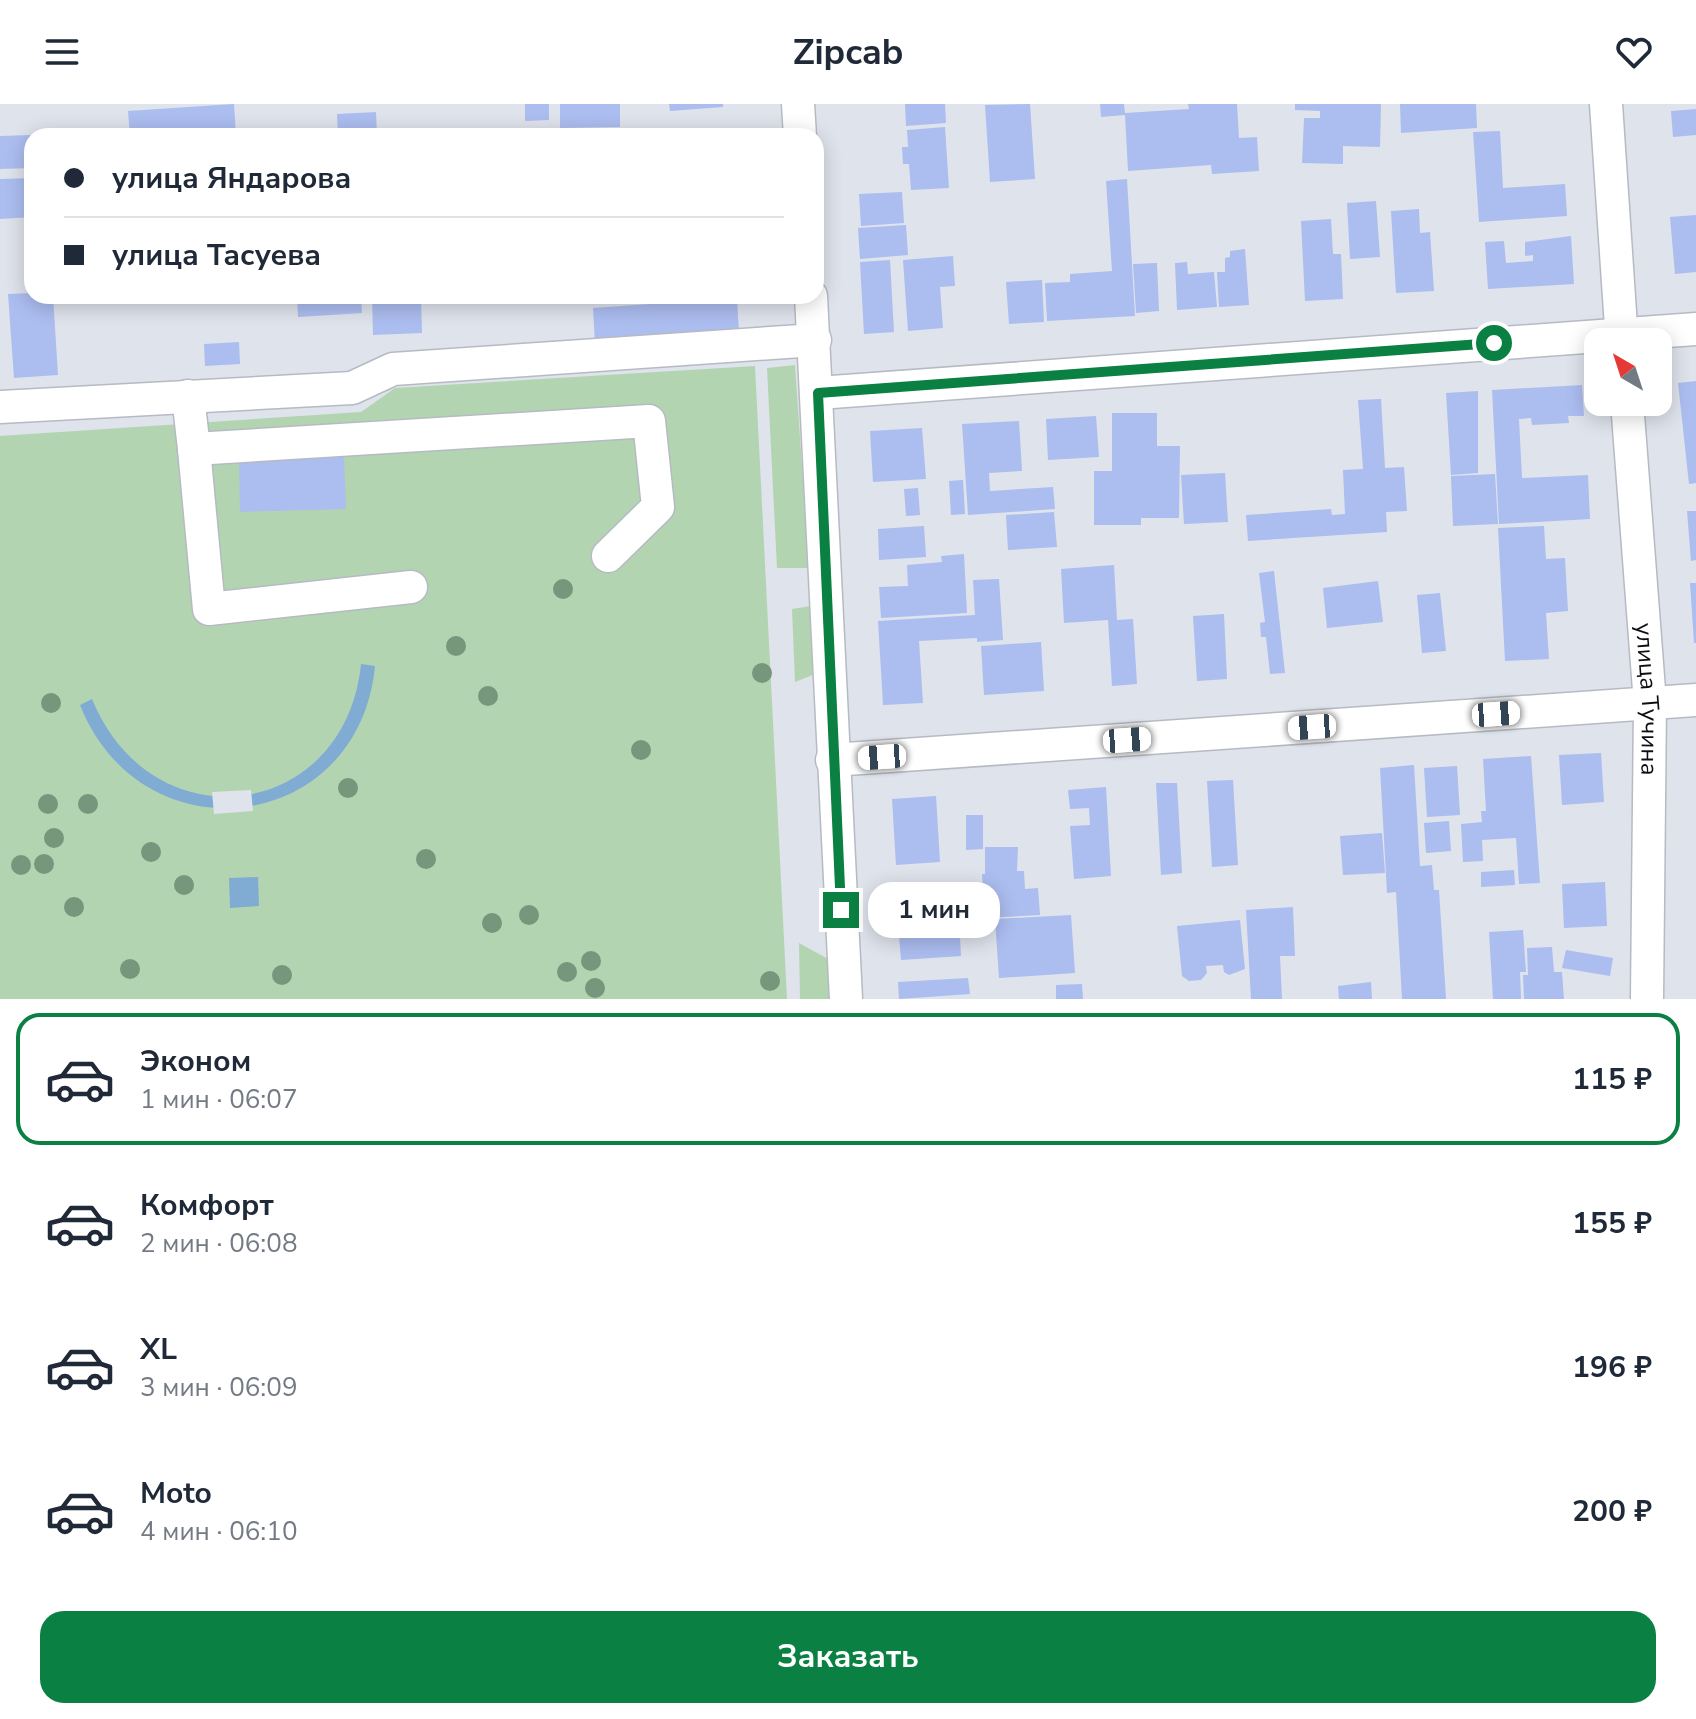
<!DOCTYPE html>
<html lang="ru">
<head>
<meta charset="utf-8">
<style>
  :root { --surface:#fff; --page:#f6f6f7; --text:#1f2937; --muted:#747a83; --line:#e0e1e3; --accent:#0b8043 }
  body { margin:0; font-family:"Nunito Sans",sans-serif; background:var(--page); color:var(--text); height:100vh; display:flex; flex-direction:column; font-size:30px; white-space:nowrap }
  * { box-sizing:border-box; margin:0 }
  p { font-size:26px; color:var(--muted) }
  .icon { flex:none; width:44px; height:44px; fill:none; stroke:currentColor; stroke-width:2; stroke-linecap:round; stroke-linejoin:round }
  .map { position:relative; height:895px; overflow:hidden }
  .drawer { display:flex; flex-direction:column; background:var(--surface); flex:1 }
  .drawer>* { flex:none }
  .banner { position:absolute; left:24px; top:24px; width:800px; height:176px; border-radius:24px; box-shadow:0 4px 20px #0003; display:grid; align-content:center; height:176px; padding:0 40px; background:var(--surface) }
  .needle { width:52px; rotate:321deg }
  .controls { position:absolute; left:1584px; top:224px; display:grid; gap:16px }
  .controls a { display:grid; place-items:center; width:88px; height:88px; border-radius:16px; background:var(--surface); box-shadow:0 4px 20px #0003; font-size:40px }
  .end { position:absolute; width:36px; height:36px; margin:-18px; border:10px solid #0b8043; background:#fff; box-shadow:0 0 0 4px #fff }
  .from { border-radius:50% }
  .bubble { position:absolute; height:56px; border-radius:24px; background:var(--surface); box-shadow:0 4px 20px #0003; font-size:26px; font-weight:700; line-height:56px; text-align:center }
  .car { position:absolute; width:24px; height:48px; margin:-24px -12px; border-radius:10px; box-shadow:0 0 6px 2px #0007; background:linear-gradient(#fff 24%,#345 0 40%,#fff 0 76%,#345 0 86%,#fff 0) }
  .banner b { display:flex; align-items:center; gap:28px; height:76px; font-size:30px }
  .banner b+b { border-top:2px solid var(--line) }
  .banner i { width:20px; height:20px; background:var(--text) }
  ul { padding:14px 0 0; list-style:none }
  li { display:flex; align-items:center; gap:24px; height:132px; margin:0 16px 12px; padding:0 24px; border:4px solid transparent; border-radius:24px }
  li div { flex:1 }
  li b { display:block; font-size:30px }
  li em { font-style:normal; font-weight:700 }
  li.on { border-color:var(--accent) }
  li>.icon { width:72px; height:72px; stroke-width:1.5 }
  .button { display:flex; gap:16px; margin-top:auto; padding:16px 40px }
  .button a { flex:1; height:92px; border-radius:24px; background:var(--accent); color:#fff; font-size:32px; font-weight:700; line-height:92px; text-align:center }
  header { display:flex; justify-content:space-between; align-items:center; height:104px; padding:0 40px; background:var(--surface); font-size:36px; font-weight:700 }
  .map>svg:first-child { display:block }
  .green { fill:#b3d4b1 }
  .water { fill:#80acd4 }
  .pier { fill:#dfe3ec }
  .building { fill:#acbdf0 }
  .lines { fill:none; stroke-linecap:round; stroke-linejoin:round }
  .minor-casing { stroke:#b6bac3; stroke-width:35 }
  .minor { stroke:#fff; stroke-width:32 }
  .tree { fill:#76977c }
  .route { stroke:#0b8043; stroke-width:10 }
  .labels { text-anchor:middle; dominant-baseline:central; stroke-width:7; stroke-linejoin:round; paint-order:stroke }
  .street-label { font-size:24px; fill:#0d0e11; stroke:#fff }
</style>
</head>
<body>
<header><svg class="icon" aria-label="menu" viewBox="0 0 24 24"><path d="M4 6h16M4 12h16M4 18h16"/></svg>Zipcab<svg class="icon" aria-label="heart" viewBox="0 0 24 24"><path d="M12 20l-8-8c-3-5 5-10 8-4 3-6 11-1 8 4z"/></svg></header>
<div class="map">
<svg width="1696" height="895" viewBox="0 0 1696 895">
  <rect width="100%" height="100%" fill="#dfe3ec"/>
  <!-- green -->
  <g class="green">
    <polygon points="795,261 809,464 777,464 767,264"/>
    <polygon points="755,262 787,895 0,895 0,332 361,308 395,284"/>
    <polygon points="811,502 815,570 795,578 792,505"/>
    <polygon points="799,839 830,856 831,895 800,895"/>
  </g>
  <!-- water -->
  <g class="water">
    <path d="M 361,560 L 375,562 C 359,730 142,757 80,601 L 92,595 C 152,742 345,717 361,560 Z"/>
    <polygon points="258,773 259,802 230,804 229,774"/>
  </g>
  <!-- pier -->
  <polygon class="pier" points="251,686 253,707 214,710 212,688"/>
  <!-- building -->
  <g class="building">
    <polygon points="234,0 236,32 130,32 128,7"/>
    <polygon points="525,0 549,0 549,16 525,17"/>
    <polygon points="560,0 620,0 620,23 560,24"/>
    <polygon points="669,0 723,0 723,3 670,7"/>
    <polygon points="905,0 945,0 946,19 906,22"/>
    <polygon points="1030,0 1035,75 990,78 985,1"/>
    <polygon points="1100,0 1124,0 1125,9 1189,5 1188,0 1237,0 1239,34 1257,33 1259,67 1212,70 1211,61 1128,67 1125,11 1101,13"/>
    <polygon points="1295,0 1381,0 1380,43 1343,42 1343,60 1302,59 1304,14 1320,14 1320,7 1295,6"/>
    <polygon points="1400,0 1476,0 1477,24 1401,29"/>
    <polygon points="1696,5 1696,31 1673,33 1671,7"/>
    <polygon points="376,8 377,32 338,32 337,10"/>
    <polygon points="945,23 949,84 911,86 909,60 903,60 902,43 908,43 907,26"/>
    <polygon points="1500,27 1503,84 1565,80 1567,112 1479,118 1473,28"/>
    <polygon points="32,31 32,64 0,65 0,32"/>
    <polygon points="32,74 32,113 0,115 0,75"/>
    <polygon points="1127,75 1135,212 1047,217 1045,179 1070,178 1070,170 1112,167 1106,77"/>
    <polygon points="902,88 904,119 861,122 859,90"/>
    <polygon points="1376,97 1380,153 1350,155 1347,99"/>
    <polygon points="1419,105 1420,129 1430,128 1434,187 1396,189 1391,107"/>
    <polygon points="1696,111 1696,168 1675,170 1670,113"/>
    <polygon points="1331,115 1333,150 1341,150 1343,195 1305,197 1301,117"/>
    <polygon points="906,121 908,151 860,155 858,124"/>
    <polygon points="1571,132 1574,180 1488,185 1485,138 1504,137 1506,159 1533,157 1533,151 1525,152 1525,138"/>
    <polygon points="1245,145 1249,201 1219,203 1217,168 1225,168 1225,154 1230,153 1230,147"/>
    <polygon points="953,152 955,182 940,183 943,224 908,227 903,156"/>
    <polygon points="890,156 894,228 864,230 860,158"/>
    <polygon points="1187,158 1188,170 1214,168 1217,203 1177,206 1175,159"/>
    <polygon points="1157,159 1159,207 1136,209 1133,160"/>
    <polygon points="1042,176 1044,218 1009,220 1006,178"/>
    <polygon points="32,189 32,192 53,192 58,271 14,274 8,190"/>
    <polygon points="297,192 361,192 362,209 298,213"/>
    <polygon points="372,192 421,192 422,229 373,231"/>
    <polygon points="737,194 739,229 595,240 593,204"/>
    <polygon points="239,238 240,260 205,262 204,240"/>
    <polygon points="1696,277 1696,379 1689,380 1678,279"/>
    <polygon points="1582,281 1584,312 1568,312 1569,319 1532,321 1531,314 1519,315 1522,374 1588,371 1590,415 1499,420 1492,286"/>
    <polygon points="1478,287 1478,369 1451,371 1446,289"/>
    <polygon points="1381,295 1385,364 1404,363 1407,407 1386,408 1387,428 1248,437 1246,411 1331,405 1332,411 1345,410 1343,366 1363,365 1358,296"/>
    <polygon points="1112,309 1157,309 1157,342 1180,342 1179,414 1141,414 1141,421 1094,421 1094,367 1112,367"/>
    <polygon points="1096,312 1099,353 1048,356 1046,315"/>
    <polygon points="1019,317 1022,367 989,369 990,387 1053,383 1055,405 968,411 962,320"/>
    <polygon points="922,324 926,375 873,378 870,327"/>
    <polygon points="344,352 346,405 240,408 239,355"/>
    <polygon points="1225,369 1228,418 1184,420 1181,371"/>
    <polygon points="1495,370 1498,420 1453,422 1451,372"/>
    <polygon points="963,376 965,410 951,411 949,377"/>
    <polygon points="918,384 920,411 906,412 904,385"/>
    <polygon points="1687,407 1696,407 1696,456 1691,457"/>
    <polygon points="1054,408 1057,443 1008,446 1006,411"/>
    <polygon points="924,422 926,453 879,456 878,425"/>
    <polygon points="1544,422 1546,455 1565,454 1568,507 1546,509 1549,555 1505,557 1498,424"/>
    <polygon points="964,450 967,509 881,514 879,483 908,482 907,461 942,458 941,452"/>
    <polygon points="1114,461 1117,516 1133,515 1137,580 1112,582 1108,516 1064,519 1061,465"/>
    <polygon points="1274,467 1285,569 1270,570 1266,533 1261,533 1260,519 1265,518 1259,469"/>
    <polygon points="999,475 1003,536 977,538 977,534 919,537 923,599 883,601 878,517 975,511 973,476"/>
    <polygon points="1378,477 1383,518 1327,524 1323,484"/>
    <polygon points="1690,479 1696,479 1696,539 1694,539"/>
    <polygon points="1440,489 1446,547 1422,549 1417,491"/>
    <polygon points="1224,510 1227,575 1197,577 1193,512"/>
    <polygon points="1041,538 1044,587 984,591 981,542"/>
    <polygon points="1601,649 1604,698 1562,701 1559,651"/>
    <polygon points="1531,652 1540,779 1519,780 1516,734 1482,736 1483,757 1463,758 1461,720 1482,718 1481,707 1486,707 1483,655"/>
    <polygon points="1414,661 1420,762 1432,761 1434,786 1439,786 1446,895 1402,895 1396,788 1387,789 1380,664"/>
    <polygon points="1457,662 1460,711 1427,713 1424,664"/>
    <polygon points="1233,676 1238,761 1212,763 1207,677"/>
    <polygon points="1156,679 1177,679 1182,769 1161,771"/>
    <polygon points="1106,683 1111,772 1074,775 1070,722 1090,721 1089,704 1070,705 1068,686"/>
    <polygon points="936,692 940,758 896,761 892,695"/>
    <polygon points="966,711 983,711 983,745 966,746"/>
    <polygon points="1449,717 1451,747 1426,749 1424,719"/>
    <polygon points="1382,729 1385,769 1343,771 1340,732"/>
    <polygon points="985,743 1018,743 1017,767 1024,767 1025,785 1038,784 1040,811 985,814 982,770 985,770"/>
    <polygon points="1514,766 1515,781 1481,783 1481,768"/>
    <polygon points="1605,778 1607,822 1564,824 1562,780"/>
    <polygon points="1293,803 1295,852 1280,852 1282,895 1251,895 1246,806"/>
    <polygon points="1071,811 1075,869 999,874 995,815"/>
    <polygon points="959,816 961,852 901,856 898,819"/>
    <polygon points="1240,816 1245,865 1229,871 1224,868 1223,861 1206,862 1207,869 1201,876 1189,877 1182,872 1177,822"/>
    <polygon points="1523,826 1526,868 1520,868 1521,895 1493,895 1489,828"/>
    <polygon points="1552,843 1554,868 1562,868 1564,895 1524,895 1523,871 1528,871 1527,844"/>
    <polygon points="1566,846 1613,854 1610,872 1562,864"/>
    <polygon points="968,874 970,890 899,895 898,878"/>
    <polygon points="1371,878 1372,895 1339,895 1338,882"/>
    <polygon points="1082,880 1083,895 1056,895 1056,881"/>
  </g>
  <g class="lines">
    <defs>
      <g id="minor">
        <polyline points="798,0 800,32"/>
        <polyline points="1606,0 1622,238"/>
        <polyline points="811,192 846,895"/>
        <polyline points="818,289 1696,225"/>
        <polyline points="188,292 194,345 649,317 658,403 608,452"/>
        <path id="s1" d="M 1627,298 L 1650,599 L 1647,895"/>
        <polyline points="0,303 352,284 393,265 815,236"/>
        <polyline points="194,345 209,505 411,483"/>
        <polyline points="832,656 1696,596"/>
      </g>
    </defs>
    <!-- minor casing -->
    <use href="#minor" class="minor-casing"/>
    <!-- minor -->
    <use href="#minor" class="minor"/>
  </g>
  <!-- trees -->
  <g class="tree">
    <circle cx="563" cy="485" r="10"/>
    <circle cx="456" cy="542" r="10"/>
    <circle cx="762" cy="569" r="10"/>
    <circle cx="488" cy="592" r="10"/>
    <circle cx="51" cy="599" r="10"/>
    <circle cx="641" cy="646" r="10"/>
    <circle cx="348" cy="684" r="10"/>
    <circle cx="48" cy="700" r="10"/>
    <circle cx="88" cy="700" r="10"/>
    <circle cx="54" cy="734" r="10"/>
    <circle cx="151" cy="748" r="10"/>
    <circle cx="426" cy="755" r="10"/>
    <circle cx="44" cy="760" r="10"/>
    <circle cx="21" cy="761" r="10"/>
    <circle cx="184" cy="781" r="10"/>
    <circle cx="74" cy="803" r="10"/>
    <circle cx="529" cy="811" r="10"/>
    <circle cx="492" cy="819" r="10"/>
    <circle cx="591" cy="857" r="10"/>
    <circle cx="130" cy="865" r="10"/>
    <circle cx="567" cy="868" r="10"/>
    <circle cx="282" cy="871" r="10"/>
    <circle cx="770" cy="877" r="10"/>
    <circle cx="595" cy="884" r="10"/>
  </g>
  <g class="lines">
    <!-- route -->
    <polyline class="route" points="841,806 818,289 1494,239"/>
  </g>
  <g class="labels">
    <!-- street labels -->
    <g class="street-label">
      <text stroke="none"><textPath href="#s1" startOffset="298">улица Тучина</textPath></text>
    </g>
  </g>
</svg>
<div class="controls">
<a><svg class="needle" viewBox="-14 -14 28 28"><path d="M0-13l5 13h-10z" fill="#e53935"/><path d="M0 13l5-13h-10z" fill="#747a83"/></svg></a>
</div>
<i class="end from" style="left:1494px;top:239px"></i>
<i class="end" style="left:841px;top:806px"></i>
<div class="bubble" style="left:868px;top:778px;width:132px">1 мин</div>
<i class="car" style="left:1496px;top:610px;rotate:86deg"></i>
<i class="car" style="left:1312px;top:623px;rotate:266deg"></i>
<i class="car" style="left:1127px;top:636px;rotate:86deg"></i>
<i class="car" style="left:882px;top:653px;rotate:266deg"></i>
<div class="banner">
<b><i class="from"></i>улица Яндарова</b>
<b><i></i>улица Тасуева</b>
</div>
</div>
<section class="drawer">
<ul>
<li class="on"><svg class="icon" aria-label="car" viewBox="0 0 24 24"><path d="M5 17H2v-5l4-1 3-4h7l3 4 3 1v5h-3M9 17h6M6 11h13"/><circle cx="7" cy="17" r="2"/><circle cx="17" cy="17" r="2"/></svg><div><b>Эконом</b><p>1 мин · 06:07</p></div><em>115 ₽</em></li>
<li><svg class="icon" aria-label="car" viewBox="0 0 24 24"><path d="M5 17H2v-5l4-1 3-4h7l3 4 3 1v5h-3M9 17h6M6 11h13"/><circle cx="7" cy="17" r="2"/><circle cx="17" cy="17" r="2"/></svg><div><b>Комфорт</b><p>2 мин · 06:08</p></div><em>155 ₽</em></li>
<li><svg class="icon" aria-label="car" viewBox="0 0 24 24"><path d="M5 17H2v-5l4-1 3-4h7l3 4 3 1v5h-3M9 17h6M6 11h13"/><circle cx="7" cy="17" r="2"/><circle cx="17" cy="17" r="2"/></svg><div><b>XL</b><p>3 мин · 06:09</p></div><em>196 ₽</em></li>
<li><svg class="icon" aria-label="car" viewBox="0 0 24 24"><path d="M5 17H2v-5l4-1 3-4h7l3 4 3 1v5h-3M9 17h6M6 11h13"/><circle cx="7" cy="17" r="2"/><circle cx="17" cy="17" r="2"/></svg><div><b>Moto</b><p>4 мин · 06:10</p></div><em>200 ₽</em></li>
</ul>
<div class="button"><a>Заказать</a></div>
</section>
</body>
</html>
